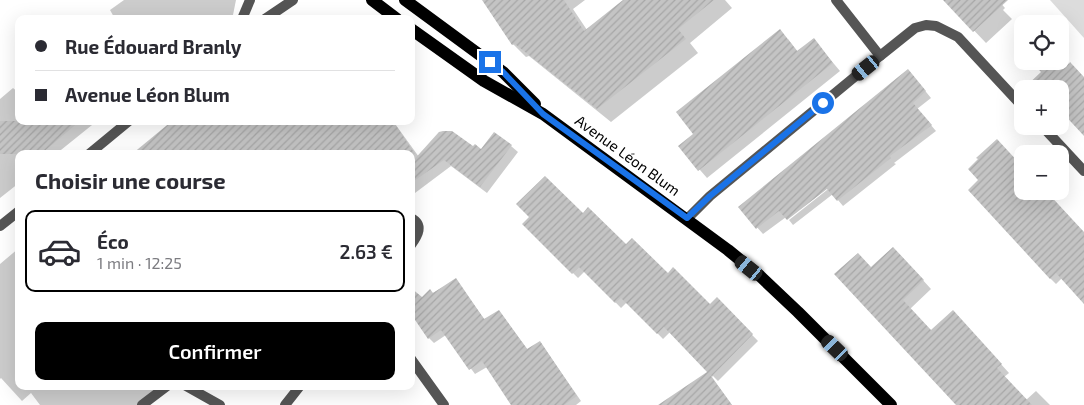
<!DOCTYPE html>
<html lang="fr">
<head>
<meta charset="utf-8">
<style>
  :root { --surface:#fff; --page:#f2f2f3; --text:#2b2b33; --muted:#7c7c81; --line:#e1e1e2; --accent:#000 }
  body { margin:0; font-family:"Exo 2",sans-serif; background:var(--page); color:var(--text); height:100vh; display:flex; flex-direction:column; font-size:19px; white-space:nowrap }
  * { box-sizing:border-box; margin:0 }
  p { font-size:16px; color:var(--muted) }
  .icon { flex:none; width:28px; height:28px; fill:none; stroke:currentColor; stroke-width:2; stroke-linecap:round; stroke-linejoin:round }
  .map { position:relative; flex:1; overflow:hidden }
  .details { position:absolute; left:15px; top:150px; width:400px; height:240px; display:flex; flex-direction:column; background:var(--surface); border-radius:10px; box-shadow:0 5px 20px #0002 }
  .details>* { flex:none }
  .guide { position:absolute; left:15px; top:15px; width:400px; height:110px; border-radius:10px; box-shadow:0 5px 20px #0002; display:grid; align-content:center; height:110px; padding:0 20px; background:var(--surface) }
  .controls { position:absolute; left:1014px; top:15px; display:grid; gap:10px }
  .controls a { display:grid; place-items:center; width:55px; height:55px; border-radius:10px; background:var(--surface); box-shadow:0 5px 20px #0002; font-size:25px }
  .end { position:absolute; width:22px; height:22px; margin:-11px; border:6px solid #1a73e8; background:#fff; box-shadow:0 0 0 2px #fff }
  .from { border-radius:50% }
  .car { position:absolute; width:15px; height:30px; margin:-15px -8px; border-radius:6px; box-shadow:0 0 4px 1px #0007; background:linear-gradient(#222 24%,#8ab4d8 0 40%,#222 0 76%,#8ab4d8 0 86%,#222 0) }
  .guide b { display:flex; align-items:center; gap:18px; height:48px; font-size:19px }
  .guide b+b { border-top:1px solid var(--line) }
  .guide i { width:12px; height:12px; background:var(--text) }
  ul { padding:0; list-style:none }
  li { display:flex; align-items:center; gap:15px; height:82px; margin:0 10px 8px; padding:0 10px; border:2px solid transparent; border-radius:10px }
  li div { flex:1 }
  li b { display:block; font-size:19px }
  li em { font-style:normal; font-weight:600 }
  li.on { border-color:var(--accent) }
  li>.icon { width:45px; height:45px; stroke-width:1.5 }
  h2 { padding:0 20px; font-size:22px; line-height:60px }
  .cta { display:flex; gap:10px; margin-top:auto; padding:10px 20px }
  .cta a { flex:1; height:58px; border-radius:10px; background:var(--accent); color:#fff; font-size:20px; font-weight:600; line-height:58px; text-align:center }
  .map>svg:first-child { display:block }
  .green { fill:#dcdcdc }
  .shadow { fill:#0003 }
  .building { fill:url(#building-hatch) }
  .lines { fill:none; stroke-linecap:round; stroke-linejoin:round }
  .minor { stroke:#555; stroke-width:10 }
  .primary { stroke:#000; stroke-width:12 }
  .route { stroke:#1a73e8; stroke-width:6 }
  .labels { text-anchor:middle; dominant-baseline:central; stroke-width:5; stroke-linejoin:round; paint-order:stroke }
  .street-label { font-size:15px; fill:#000; stroke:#fff }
</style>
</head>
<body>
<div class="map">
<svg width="1084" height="405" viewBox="0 0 1084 405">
  <defs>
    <pattern id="building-hatch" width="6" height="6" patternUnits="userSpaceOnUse" patternTransform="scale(1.25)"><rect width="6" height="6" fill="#c4c4c4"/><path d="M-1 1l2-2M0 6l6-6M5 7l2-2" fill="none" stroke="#a7a7a7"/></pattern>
  </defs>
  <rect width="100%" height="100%" fill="#fff"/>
  <!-- green -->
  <polygon class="green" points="1050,0 1084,0 1084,38"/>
  <!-- shadow -->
  <g class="shadow">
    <polygon points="124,0 236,0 233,15 228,19 115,19 110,10"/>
    <polygon points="484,0 585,0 573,9 587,30 625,0 725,0 732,8 690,43 698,53 611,122 529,56 526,57 513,44"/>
    <polygon points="945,0 998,0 1005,8 1003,10 1012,19 986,43"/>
    <polygon points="788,39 798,52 813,39 840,71 707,178 680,147 695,135"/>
    <polygon points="913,76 931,98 917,109 936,131 894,163 896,164 843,206 833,194 793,225 789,220 832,186 831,184 763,234 739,207"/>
    <polygon points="13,88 19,93 19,121 97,121 56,154 19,154 19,183 0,198 0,99"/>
    <polygon points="375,121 393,121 419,157 473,148 481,150 511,146 518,152 487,193 451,166 411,196 411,154"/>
    <polygon points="997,141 1022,168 1022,191 1084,233 1084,302 1062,278 1056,284 1050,278 980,180"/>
    <polygon points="583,214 710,306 717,299 758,341 718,381 713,376 712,377 732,405 660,405 709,372 670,332 663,339 627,302 621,308 585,271 578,278 524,224"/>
    <polygon points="19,248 19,386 162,386 137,405 40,405 31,393 22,401 1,378 0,379 0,264"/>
    <polygon points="901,256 931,289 910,309 931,332 961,320 1009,373 1004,377 1026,400 1036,391 1050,405 958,405 871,268"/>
    <polygon points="456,280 485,320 499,311 528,350 540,342 581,401 576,405 514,405 487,367 475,374 446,335 434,343 429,338 422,299"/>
  </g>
  <!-- building -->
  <g class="building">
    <polygon points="482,0 564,0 584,31 623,0 714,0 678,29 686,39 597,109 515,44 512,45"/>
    <polygon points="943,0 1008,0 973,32"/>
    <polygon points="780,29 797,51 814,38 833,63 698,171 678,146 693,134 676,112"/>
    <polygon points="1031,61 1066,61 1069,64 1070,62 1084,77 1084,136 1060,110 1060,89 1023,89 1041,72"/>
    <polygon points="908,69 926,91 913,103 932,125 890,156 891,158 837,201 827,189 787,220 779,211 756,229 738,207"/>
    <polygon points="0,121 80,121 41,154 0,154"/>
    <polygon points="172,121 393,121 415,154 132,154"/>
    <polygon points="443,131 452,131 473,146 475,144 481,149 494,132 512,145 480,187 444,160 411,183 411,163 439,132"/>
    <polygon points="997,139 1022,166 1022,191 1046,191 1084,232 1084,304 1056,273 1050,279 968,190 978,180 968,169 978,159 976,158"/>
    <polygon points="545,176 583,213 588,207 626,244 632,238 668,273 673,267 710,304 717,297 753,334 712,376 710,375 732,405 658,405 707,372 664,327 657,334 621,298 615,303 579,267 572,274 522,224 529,217 516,204"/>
    <polygon points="893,247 924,280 903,300 931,330 953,310 1002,364 997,368 1032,405 956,405 834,274 858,253 871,267"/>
    <polygon points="456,278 484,319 499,310 527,349 540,341 577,396 564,405 511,405 482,361 469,370 441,330 428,339 411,314 411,288 422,297 430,289 433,293"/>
  </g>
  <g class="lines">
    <!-- minor -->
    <g class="minor">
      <polyline points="836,0 880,56 915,28 926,25 936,26 958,37 1022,106"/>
      <polyline points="242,19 250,0"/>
      <polyline points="265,19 293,0"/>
      <polyline points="1042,126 1084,171"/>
      <polyline points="89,154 129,121"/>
      <path d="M 411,218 C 424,225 418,235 411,245"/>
      <polyline points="687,219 710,196 880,56"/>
      <polyline points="0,226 19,211"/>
      <polyline points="411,359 444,405"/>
      <polyline points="186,386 220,405"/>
      <polyline points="142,405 167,386"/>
      <polyline points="285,405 300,386"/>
    </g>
    <!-- primary -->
    <g class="primary">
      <polyline points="372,0 397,19"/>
      <polyline points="405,0 503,72 535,104"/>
      <polyline points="411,29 484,81 543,114 728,250 760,276 798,312 891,405"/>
    </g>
  </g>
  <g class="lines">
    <!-- route -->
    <polyline class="route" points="490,62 503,72 543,114 687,218 710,196 823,103"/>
  </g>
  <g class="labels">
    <!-- street labels -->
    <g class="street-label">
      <text transform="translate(628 155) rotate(36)">Avenue Léon Blum</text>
    </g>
  </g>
</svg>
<div class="controls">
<a><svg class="icon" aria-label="locate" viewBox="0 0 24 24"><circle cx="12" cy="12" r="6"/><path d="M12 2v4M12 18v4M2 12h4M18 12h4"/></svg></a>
<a>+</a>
<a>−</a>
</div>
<i class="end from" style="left:823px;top:103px"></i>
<i class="end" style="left:490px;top:62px"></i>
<i class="car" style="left:866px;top:68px;rotate:231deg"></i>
<i class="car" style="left:749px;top:268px;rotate:309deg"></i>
<i class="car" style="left:835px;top:348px;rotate:314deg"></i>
<div class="guide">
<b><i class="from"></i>Rue Édouard Branly</b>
<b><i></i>Avenue Léon Blum</b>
</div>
<section class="details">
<h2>Choisir une course</h2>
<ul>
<li class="on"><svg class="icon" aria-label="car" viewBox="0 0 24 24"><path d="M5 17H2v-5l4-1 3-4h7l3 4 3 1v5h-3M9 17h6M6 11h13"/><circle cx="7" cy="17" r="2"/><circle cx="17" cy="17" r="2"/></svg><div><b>Éco</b><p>1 min · 12:25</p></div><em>2.63 €</em></li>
</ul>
<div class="cta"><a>Confirmer</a></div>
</section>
</div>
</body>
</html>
